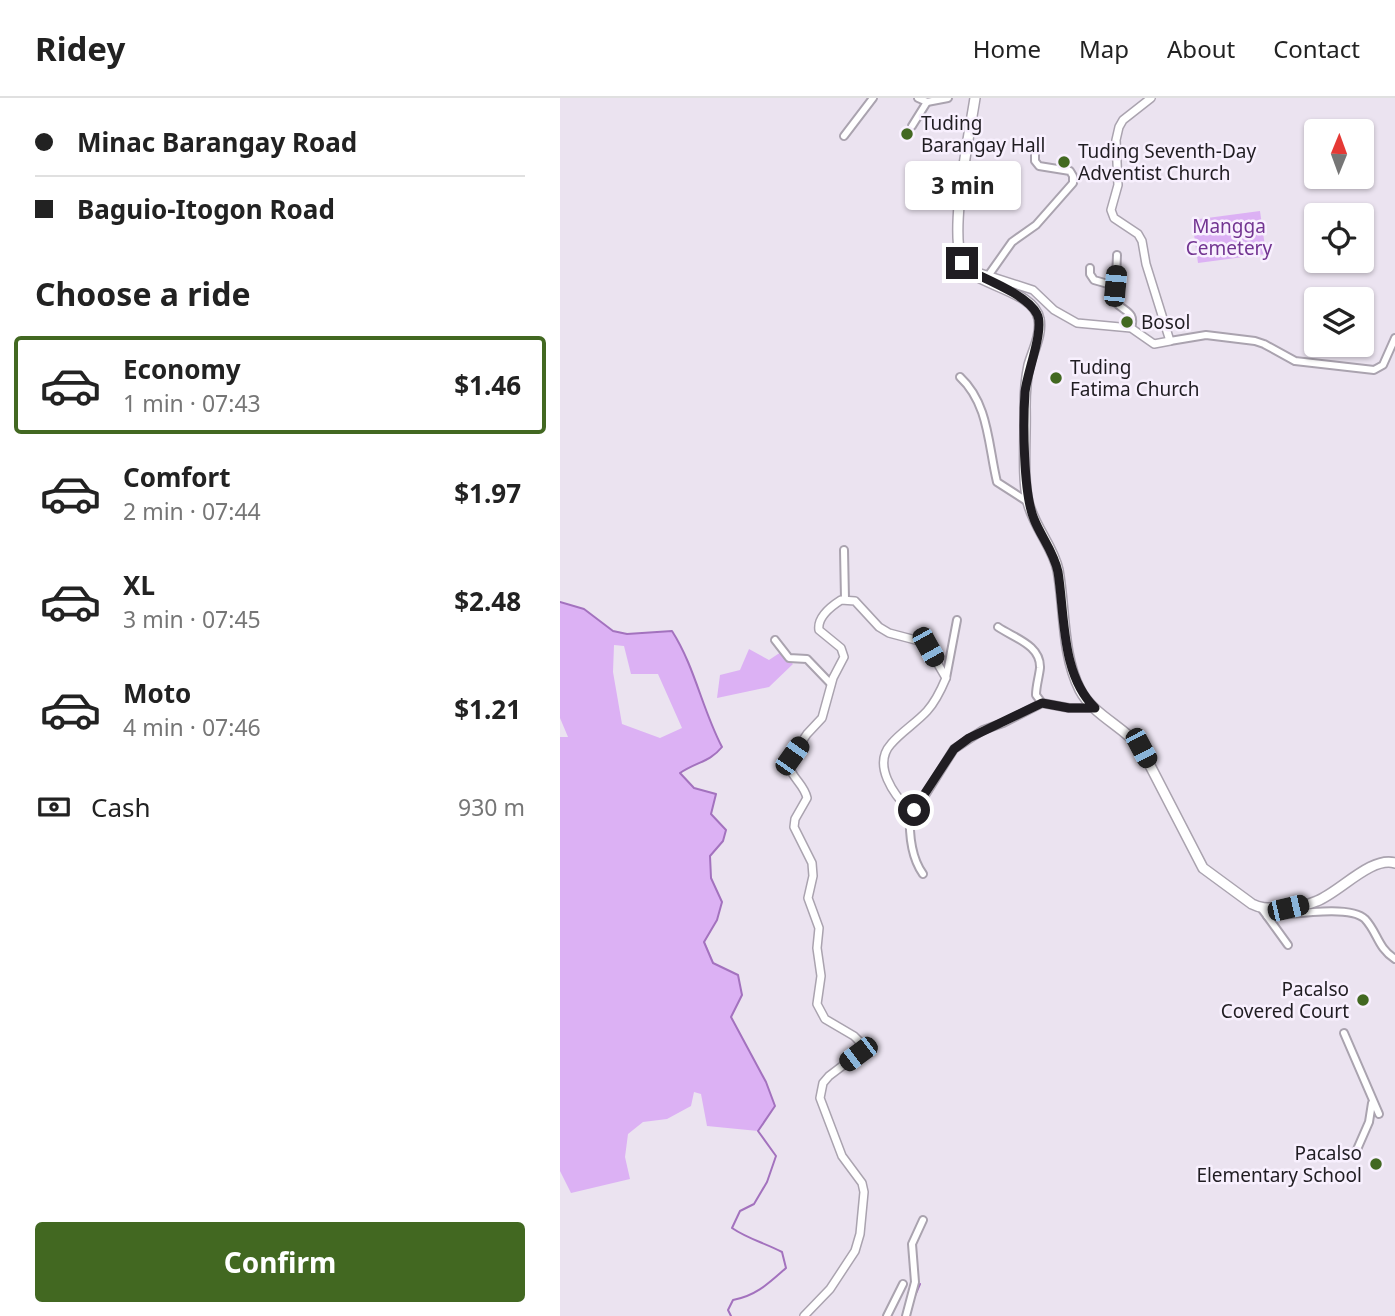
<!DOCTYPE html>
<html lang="en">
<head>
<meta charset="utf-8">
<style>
  :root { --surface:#fff; --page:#f6f6f6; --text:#222; --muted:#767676; --line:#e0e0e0; --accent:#426821 }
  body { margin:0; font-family:"Noto Sans",sans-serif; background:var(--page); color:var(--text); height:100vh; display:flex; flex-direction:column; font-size:26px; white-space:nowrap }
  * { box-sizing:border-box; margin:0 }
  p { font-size:23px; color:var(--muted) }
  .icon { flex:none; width:38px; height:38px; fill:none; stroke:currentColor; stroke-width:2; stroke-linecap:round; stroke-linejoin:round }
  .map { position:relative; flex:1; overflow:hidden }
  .side { display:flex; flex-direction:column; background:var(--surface); width:560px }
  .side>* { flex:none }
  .top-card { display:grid; align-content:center; height:154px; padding:0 35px; background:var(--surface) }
  .needle { width:46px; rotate:1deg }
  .buttons { position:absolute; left:744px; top:21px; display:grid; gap:14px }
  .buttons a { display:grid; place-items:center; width:70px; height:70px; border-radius:7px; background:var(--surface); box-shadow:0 2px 5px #0004; font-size:35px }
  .end { position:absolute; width:32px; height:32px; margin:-16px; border:9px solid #201d22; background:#fff; box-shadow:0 0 0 4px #fff }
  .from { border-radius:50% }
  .bubble { position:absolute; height:49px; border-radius:7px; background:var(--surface); box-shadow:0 2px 5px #0004; font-size:23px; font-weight:700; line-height:49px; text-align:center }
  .car { position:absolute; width:21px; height:42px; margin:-21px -10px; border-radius:9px; box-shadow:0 0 5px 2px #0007; background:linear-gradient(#222 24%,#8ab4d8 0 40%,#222 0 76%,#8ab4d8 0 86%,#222 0) }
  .top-card b { display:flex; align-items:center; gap:24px; height:66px; font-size:26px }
  .top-card b+b { border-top:2px solid var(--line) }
  .top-card i { width:18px; height:18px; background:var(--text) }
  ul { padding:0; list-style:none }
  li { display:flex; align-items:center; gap:21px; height:98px; margin:0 14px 10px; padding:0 21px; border:4px solid transparent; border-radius:7px }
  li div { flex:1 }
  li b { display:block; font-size:26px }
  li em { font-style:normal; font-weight:700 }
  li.selected { border-color:var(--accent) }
  li>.icon { width:63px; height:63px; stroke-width:1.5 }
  h2 { padding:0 35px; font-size:32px; line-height:84px }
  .pay { display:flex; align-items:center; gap:18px; height:77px; padding:0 35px; font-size:26px }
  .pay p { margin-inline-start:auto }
  .cta { display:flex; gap:14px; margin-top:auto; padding:14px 35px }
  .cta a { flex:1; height:80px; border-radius:7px; background:var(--accent); color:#fff; font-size:28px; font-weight:700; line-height:80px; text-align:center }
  header { display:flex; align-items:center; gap:42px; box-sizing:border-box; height:98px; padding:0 35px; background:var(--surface); border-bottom:2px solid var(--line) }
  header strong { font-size:33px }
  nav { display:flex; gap:38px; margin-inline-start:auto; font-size:24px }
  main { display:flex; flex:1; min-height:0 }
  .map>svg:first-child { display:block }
  .green { fill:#dcb1f4; fill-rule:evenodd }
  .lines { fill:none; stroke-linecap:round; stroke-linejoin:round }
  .stream { stroke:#a372be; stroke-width:2 }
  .minor-casing { stroke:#aaa3af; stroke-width:10 }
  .tertiary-casing { stroke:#aaa3af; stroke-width:10 }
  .secondary-casing { stroke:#aaa3af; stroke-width:12 }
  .minor { stroke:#fff; stroke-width:6 }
  .tertiary { stroke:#fff; stroke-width:7 }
  .secondary { stroke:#fff; stroke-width:9 }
  .route { stroke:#201d22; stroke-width:9 }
  .poi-dot { fill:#426821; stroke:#f8f0fe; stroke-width:2.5 }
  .labels { text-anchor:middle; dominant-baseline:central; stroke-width:5; stroke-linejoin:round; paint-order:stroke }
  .poi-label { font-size:19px; fill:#201d22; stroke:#f8f0fe; text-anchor:start }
  .park-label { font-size:19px; fill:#723491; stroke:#f8f0fe }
</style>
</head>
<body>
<header>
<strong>Ridey</strong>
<nav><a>Home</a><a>Map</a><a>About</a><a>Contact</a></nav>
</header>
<main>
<section class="side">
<div class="top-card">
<b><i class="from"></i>Minac Barangay Road</b>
<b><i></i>Baguio-Itogon Road</b>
</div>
<h2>Choose a ride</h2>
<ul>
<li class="selected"><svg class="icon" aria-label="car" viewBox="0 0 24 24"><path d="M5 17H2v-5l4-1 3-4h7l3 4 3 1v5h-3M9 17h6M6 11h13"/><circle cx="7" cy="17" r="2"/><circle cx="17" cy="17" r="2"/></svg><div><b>Economy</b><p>1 min · 07:43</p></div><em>$1.46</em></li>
<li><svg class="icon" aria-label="car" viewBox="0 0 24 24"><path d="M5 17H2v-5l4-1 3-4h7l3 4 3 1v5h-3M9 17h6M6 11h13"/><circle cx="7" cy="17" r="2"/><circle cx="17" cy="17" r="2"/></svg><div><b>Comfort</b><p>2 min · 07:44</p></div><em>$1.97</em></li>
<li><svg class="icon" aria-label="car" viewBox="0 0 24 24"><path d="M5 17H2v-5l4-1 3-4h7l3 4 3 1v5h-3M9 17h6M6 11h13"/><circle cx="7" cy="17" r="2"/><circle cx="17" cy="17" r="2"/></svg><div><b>XL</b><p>3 min · 07:45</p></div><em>$2.48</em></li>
<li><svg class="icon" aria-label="car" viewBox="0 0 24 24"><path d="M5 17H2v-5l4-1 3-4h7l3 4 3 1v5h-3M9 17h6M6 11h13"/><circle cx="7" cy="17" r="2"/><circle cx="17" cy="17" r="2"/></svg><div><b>Moto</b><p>4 min · 07:46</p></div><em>$1.21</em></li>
</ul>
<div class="pay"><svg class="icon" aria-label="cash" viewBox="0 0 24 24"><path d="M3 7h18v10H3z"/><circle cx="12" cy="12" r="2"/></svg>Cash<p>930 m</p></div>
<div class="cta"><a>Confirm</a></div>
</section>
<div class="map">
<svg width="835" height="1218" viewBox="0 0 835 1218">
  <rect width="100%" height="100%" fill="#ebe3f0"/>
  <!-- green -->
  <g class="green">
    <polygon points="700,113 706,156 638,165 632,122"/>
    <path d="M 0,504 L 24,511 L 53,533 L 67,536 L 112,533 C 135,569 142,611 162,649 C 149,665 136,663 120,675 L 134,690 L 156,696 L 151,716 L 166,732 L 163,743 L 150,759 L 151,780 L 162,804 L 157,822 L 145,844 L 154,865 L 178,877 L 182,897 L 171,919 L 206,984 L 215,1008 L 198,1033 L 147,1028 L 141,996 L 134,994 L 131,1008 L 107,1021 L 83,1024 L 68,1036 L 65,1059 L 70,1081 L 11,1095 L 0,1073 L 0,639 L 8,639 L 0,620 ZM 54,547 L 64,548 L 71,576 L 98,576 L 122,630 L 100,640 L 62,626 L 53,574 Z"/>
    <polygon points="189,551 209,562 221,554 233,566 209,589 157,600 160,577 180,572"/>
  </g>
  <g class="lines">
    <!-- stream -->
    <g class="stream">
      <path d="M 0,504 L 24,511 L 53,533 L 67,536 L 112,533 C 135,569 142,611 162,649 C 150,664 136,664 120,675 L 134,690 L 156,696 L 151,716 L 166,732 L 163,743 L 150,758 L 151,780 L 162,804 L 157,822 L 144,844 L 153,865 L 178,877 L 182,897 L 171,919 L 206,984 L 215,1008 L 198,1033 L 216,1058 L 207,1084 L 194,1106 L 180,1113 L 172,1130 C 188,1141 205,1145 222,1154 L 226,1170 C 209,1185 196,1198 173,1202 L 168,1212 L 171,1218"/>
      <polyline points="351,1207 360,1186"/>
    </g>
    <defs>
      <g id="minor">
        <polyline points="358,0 367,4 388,0"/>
        <polyline points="352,28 367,4"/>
        <polyline points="284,38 313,0"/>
        <path d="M 557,157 L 555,204 C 565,214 576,214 571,230"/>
        <polyline points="530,170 530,176 534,182 555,188"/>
        <polyline points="428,178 452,144 476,127 513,85 513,78 510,73 479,68 475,63 475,55"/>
        <polyline points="610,243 646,237 695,243 704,246 735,263 814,272 823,267 835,240"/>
        <path d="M 400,279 C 429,306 428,347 437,384 L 468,404"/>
        <polyline points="284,452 285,501"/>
        <path d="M 438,529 C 454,540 481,547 480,570 C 479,579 476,588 476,597 L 482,605"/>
        <polyline points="215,542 229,560 247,561 271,586"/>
        <polyline points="386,580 397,522"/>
        <path d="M 350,713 C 349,733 350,758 363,776"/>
        <path d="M 701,810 L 707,818 C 730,817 790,806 805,821 C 818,835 817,849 835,861"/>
        <polyline points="707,818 728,847"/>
        <polyline points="784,935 819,1016"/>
        <polyline points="795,1056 809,1024 812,1005"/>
        <polyline points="327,1218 343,1186"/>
        <polyline points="346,1218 355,1184 352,1146 363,1122"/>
      </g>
      <g id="tertiary">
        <polyline points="411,172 473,192 494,212 517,225 571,230 594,246 610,243 586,166 582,143 578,136 554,120 551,112 558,87 556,42 559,29 563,22 591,0"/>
        <path d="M 244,1218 L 270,1191 L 295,1153 L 300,1136 L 304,1094 L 302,1085 L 282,1058 L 260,1000 L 263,985 L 269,978 L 298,956 L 300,949 L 299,943 L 294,938 L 265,921 L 257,906 L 261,878 L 257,850 L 259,830 L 248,800 L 253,778 L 252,765 L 234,729 L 235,721 L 247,700 C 244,685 229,679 229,663 L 247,636 L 262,620 L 273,580 L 284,559 L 281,550 L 259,532 C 257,519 270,509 281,502 L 295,503 L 319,529 L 329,535 L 363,544 L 368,549 L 386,580 C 381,592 376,603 367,613 C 356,625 341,634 331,646 C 312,667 334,697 350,713 L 357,710 L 394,651 L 423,632 L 443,625 L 482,605 L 509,610 L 535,610"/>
      </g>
      <path id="secondary" d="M 415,0 C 410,34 387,141 404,167 C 417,188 474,192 479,221 C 482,236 473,253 469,267 C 466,281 465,295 465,309 C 466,337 462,378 468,404 C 474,429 493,448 498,472 C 505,510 502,557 520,592 C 533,617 563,628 581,650 L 643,770 L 692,806 C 702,811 709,810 719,810 C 731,810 746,808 757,803 C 780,794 811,758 835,765"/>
    </defs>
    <!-- minor casing -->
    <use href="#minor" class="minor-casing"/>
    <!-- tertiary casing -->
    <use href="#tertiary" class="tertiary-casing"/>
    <!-- secondary casing -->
    <use href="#secondary" class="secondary-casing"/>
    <!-- minor -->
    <use href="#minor" class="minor"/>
    <!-- tertiary -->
    <use href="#tertiary" class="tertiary"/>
    <!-- secondary -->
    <use href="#secondary" class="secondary"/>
  </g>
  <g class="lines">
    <!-- route -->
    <path class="route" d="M 354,712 L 394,651 L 409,640 L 482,605 L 509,610 L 535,610 C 501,577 505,518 498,474 C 494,454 481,439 474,421 C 463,395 463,323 465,294 C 467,274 485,231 477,216 C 468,197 425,181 406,171 L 402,165"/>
  </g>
  <!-- markers -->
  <g class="poi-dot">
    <circle cx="347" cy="36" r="7"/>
    <circle cx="504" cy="64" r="7"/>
    <circle cx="567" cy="224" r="7"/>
    <circle cx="496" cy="280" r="7"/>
    <circle cx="803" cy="902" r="7"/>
    <circle cx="816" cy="1066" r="7"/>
  </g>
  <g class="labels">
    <!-- poi labels -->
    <g class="poi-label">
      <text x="361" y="25">Tuding<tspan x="361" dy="22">Barangay Hall</tspan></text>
      <text x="518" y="53">Tuding Seventh-Day<tspan x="518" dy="22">Adventist Church</tspan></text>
      <text x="581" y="224">Bosol</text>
      <text x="510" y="269">Tuding<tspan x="510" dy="22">Fatima Church</tspan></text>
      <text x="789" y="891" text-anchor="end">Pacalso<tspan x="789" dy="22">Covered Court</tspan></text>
      <text x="802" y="1055" text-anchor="end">Pacalso<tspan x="802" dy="22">Elementary School</tspan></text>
    </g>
    <!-- park labels -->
    <g class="park-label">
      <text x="669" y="128">Mangga<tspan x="669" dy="22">Cemetery</tspan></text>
    </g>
  </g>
</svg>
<div class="buttons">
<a><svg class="needle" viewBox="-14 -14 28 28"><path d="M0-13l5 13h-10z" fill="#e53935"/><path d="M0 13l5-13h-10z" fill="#767676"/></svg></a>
<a><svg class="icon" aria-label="locate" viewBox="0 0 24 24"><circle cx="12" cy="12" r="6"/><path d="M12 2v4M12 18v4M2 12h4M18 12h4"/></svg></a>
<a><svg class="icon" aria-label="layers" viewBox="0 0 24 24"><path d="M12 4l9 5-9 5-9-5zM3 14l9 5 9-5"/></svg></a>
</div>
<i class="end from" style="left:354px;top:712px"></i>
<i class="end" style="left:402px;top:165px"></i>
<div class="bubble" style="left:345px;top:63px;width:116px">3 min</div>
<i class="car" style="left:555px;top:188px;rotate:5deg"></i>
<i class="car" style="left:368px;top:549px;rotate:151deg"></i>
<i class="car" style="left:581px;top:650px;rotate:152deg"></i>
<i class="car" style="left:232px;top:658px;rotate:35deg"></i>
<i class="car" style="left:728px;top:810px;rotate:77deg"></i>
<i class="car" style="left:298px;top:956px;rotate:233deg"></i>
</div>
</main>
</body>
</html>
